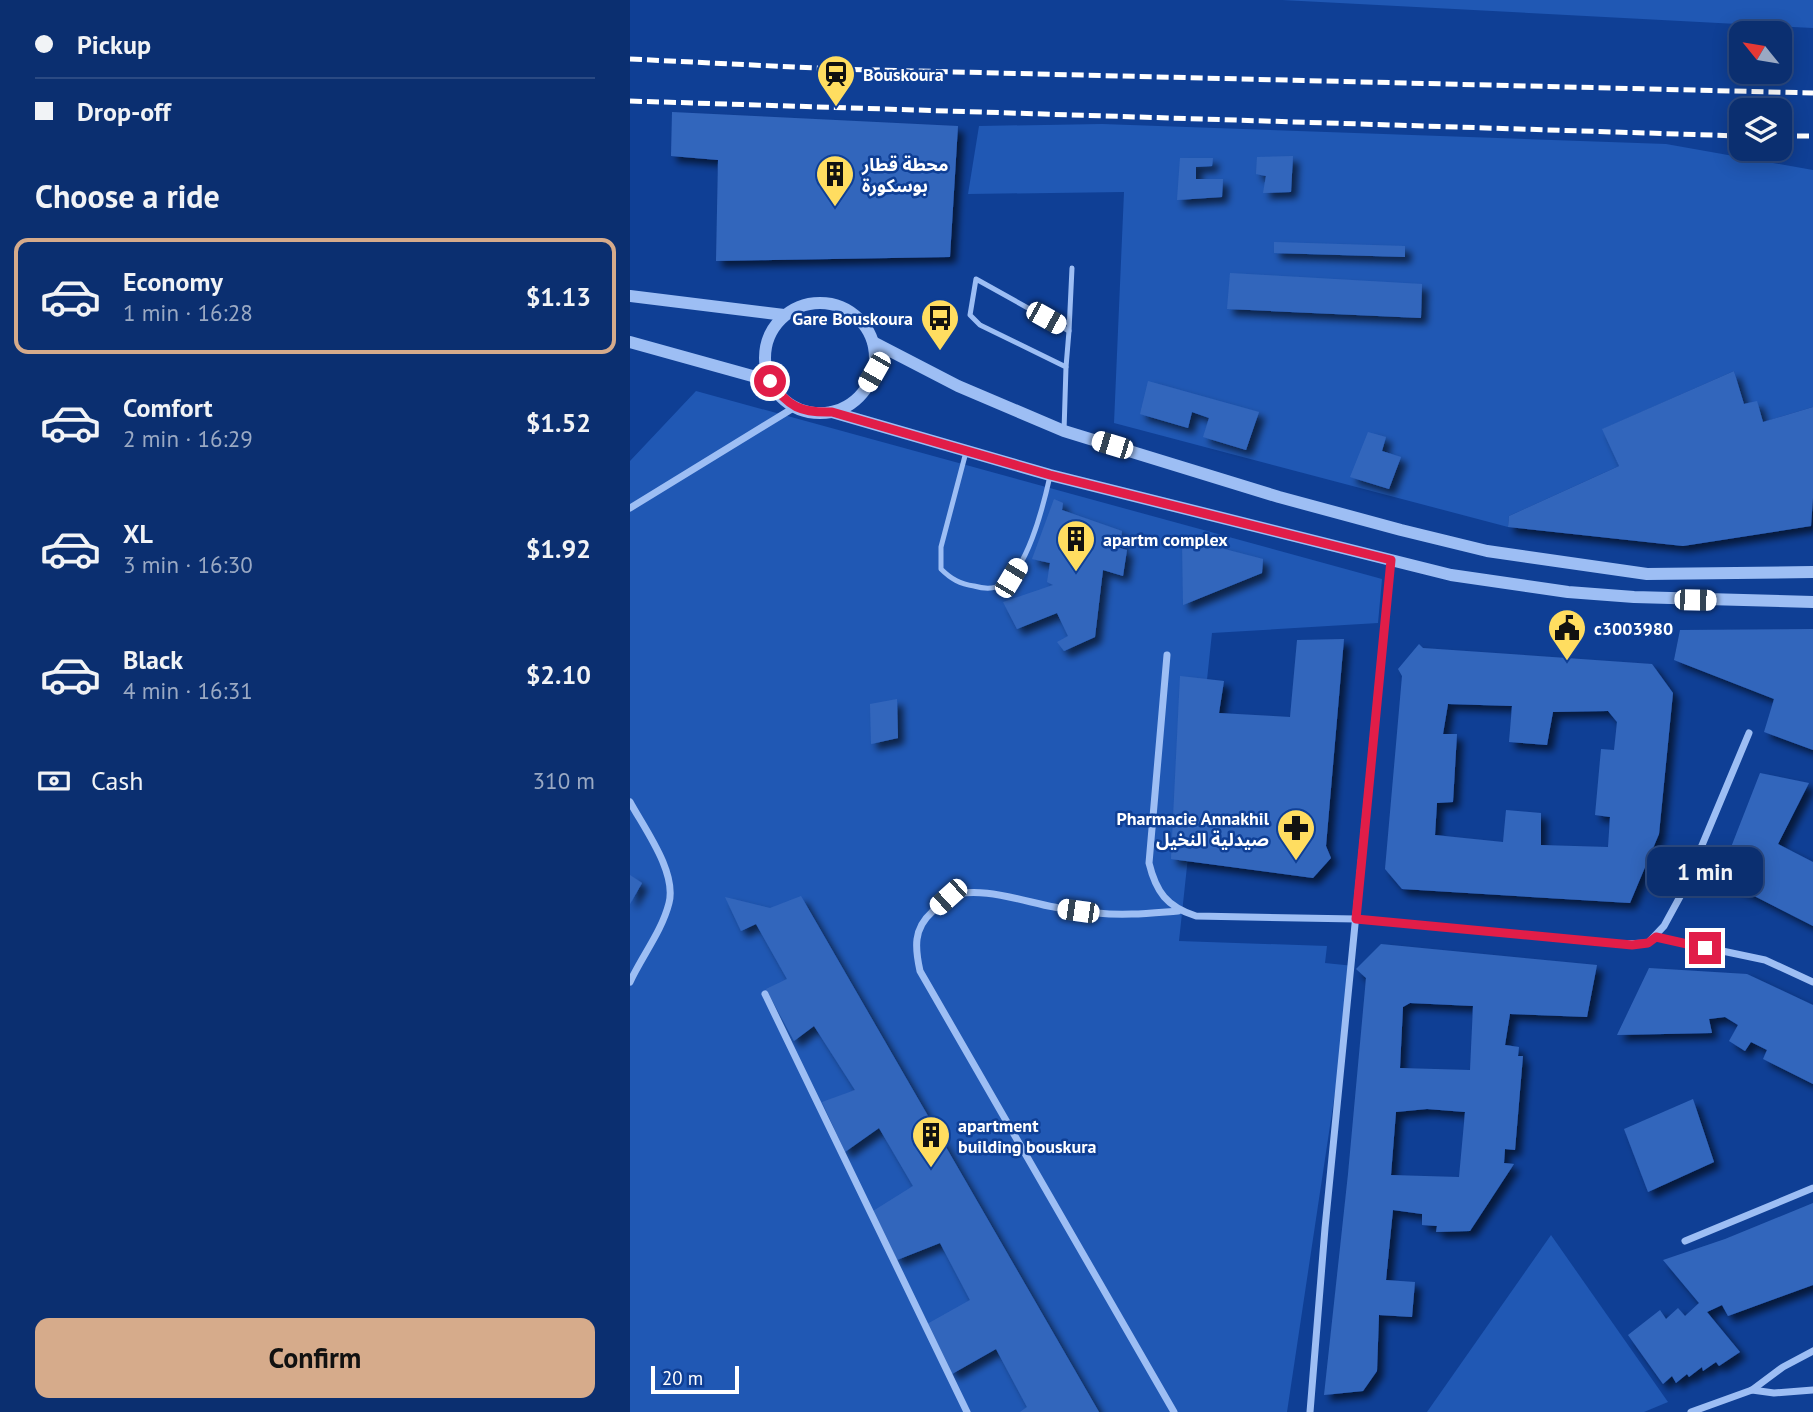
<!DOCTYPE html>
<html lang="en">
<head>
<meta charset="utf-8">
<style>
  :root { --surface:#0b2f70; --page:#193b78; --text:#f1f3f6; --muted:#9aa9c3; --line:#2b4a83; --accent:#d6ab8b }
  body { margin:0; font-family:"PT Sans","Noto Sans Arabic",sans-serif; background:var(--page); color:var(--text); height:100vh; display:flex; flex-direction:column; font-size:26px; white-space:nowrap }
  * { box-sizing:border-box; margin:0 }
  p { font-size:23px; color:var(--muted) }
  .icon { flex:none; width:38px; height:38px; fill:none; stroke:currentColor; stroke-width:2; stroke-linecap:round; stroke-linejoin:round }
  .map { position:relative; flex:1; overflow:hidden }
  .drawer { display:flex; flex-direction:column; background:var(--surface); width:630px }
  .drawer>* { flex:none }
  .guide { display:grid; align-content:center; height:154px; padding:0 35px; background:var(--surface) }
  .needle { width:46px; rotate:300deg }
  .controls { position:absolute; left:1099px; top:21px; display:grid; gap:14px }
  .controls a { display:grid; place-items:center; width:63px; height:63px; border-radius:14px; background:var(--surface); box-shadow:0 4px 18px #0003,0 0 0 2px var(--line); font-size:35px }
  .scale { position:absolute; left:21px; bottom:18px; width:88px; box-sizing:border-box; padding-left:7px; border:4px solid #fff; border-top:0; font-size:19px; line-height:24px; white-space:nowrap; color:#fff; -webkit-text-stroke:5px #0f3f95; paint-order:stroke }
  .end { position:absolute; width:32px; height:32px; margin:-16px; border:9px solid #e11d48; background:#fff; box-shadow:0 0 0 4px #fff }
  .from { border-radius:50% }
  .bubble { position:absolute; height:49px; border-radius:14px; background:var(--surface); box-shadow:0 4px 18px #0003,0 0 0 2px var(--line); font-size:23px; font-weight:800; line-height:49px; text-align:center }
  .car { position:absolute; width:21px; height:42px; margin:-21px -10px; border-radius:9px; box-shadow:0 0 5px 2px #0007; background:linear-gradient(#fff 24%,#345 0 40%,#fff 0 76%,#345 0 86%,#fff 0) }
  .guide b { display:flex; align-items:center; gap:24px; height:66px; font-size:26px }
  .guide b+b { border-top:2px solid var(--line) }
  .guide i { width:18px; height:18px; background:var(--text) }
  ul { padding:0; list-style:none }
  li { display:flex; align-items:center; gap:21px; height:116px; margin:0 14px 10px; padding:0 21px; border:4px solid transparent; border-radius:14px }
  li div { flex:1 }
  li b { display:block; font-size:26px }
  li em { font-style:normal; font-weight:800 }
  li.on { border-color:var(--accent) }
  li>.icon { width:63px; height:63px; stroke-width:1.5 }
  h2 { padding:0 35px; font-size:32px; line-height:84px }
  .pay { display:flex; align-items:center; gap:18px; height:77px; padding:0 35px; font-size:26px }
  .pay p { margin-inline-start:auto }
  .action { display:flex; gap:14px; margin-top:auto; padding:14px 35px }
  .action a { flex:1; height:80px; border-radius:14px; background:var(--accent); color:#111; font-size:28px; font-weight:800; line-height:80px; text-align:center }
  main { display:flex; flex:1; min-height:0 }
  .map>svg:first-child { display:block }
  .green { fill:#2058b4 }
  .building { fill:#3366bc; fill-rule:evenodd; filter:url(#shadow) }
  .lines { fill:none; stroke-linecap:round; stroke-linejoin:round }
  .service { stroke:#9dbef4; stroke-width:5 }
  .minor { stroke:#9dbef4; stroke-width:7 }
  .tertiary { stroke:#9dbef4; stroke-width:12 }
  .rail { stroke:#fff; stroke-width:5; stroke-dasharray:12 5; stroke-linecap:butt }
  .route { stroke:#e11d48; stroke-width:9 }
  .labels { text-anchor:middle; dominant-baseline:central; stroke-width:5; stroke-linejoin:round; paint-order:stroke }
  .poi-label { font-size:18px; font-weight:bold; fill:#fff; stroke:#0f3f95; text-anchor:start }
</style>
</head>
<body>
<main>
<section class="drawer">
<div class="guide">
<b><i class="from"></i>Pickup</b>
<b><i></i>Drop-off</b>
</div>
<h2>Choose a ride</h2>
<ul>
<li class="on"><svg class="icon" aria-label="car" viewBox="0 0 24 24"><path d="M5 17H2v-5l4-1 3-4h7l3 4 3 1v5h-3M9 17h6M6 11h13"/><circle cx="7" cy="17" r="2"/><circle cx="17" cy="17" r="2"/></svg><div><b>Economy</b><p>1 min · 16:28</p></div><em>$1.13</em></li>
<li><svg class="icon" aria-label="car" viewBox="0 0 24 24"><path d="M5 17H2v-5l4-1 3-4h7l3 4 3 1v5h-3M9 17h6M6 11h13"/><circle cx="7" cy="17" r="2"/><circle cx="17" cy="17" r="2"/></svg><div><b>Comfort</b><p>2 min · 16:29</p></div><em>$1.52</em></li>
<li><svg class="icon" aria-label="car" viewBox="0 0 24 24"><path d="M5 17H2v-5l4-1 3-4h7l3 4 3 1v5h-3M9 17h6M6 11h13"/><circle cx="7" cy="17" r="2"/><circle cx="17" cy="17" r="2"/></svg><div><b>XL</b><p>3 min · 16:30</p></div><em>$1.92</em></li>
<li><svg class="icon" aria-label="car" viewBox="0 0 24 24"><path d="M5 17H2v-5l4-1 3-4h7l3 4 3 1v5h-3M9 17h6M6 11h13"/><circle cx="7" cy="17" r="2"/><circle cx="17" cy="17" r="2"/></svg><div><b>Black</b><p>4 min · 16:31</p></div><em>$2.10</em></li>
</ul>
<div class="pay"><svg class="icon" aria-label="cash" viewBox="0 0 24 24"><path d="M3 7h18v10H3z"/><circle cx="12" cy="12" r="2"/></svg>Cash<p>310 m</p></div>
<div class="action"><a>Confirm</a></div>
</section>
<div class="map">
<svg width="1183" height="1412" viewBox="0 0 1183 1412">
  <defs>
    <filter id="shadow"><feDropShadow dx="6" dy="6" stdDeviation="3.5" flood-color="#0009"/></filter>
  </defs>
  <rect width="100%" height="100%" fill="#0f3f95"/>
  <!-- green -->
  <g class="green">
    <polygon points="652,0 1183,0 1183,28"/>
    <polygon points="472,124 1036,144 1183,170 1183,407 1133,422 1114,404 1104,371 973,429 989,466 879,516 878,527 484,423 494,192 338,194 349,126"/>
    <polygon points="66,391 752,579 748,623 582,633 549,941 697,946 695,963 724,966 657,1412 0,1412 0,461"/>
    <polygon points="921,1235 1038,1402 1014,1412 797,1412"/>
  </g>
  <!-- building -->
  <g class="building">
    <polygon points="42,112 328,126 320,257 86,261 88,160 41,156"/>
    <polygon points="663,156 661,192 633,193 636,176 626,174 627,157"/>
    <polygon points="550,158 583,158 582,166 566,167 566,179 593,179 592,197 547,200"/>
    <polygon points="644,242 775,246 775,257 644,253"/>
    <polygon points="600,273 792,284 791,318 597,309"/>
    <polygon points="1104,371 1114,404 1127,401 1133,422 1183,407 1183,498 1181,526 1053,546 878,527 879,516 989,466 972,429"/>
    <polygon points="518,381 629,412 616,450 573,437 579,418 562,412 558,428 510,414"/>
    <polygon points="738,432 756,437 752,451 771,457 759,489 720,477"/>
    <polygon points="424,499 433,503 432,510 492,531 490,548 497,550 493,576 473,570 465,637 434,651 427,642 438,636 427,613 387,629 373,602 423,585 417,582 420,563 402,559"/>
    <polygon points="552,538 633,559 632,573 553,605"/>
    <polygon points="1183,629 1183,750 1134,732 1144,699 1044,660 1050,630"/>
    <polygon points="714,639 696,846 701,858 683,878 541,859 550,676 594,681 589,713 660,717 667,640"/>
    <path d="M 789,644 L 793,648 L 1022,664 L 1043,693 L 1029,834 L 1000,903 L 772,889 L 755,869 L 772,676 L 768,669 ZM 818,704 L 882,706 L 879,742 L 917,745 L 923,712 L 978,711 L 987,722 L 984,750 L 971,749 L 965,815 L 980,817 L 978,847 L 911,845 L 911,813 L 876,810 L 873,842 L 805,835 L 807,803 L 823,802 L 827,734 L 813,734 Z"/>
    <polygon points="267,699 268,738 241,744 240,704"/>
    <polygon points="1130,773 1179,783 1148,844 1183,862 1183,926 1089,878"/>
    <polygon points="0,875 12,883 0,904"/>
    <polygon points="171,896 469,1412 390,1412 397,1407 366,1349 322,1374 297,1324 340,1300 310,1243 267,1260 243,1211 283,1186 249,1128 215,1152 192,1102 225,1090 184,1026 164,1041 136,989 157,979 126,924 111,931 95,897 140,908"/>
    <path d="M 751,944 L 967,965 L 957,1017 L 880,1014 L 875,1045 L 889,1047 L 888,1056 L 893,1056 L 885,1150 L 875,1149 L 874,1163 L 884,1164 L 840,1231 L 806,1232 L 807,1226 L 792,1225 L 792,1214 L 763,1210 L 756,1280 L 785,1282 L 782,1317 L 749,1315 L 747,1371 L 733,1391 L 694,1395 L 718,1174 L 736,978 L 726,969 ZM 780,1003 L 843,1006 L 840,1070 L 770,1068 L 773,1007 ZM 797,1109 L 835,1112 L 829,1177 L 761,1175 L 766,1112 Z"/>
    <polygon points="1019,968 1117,974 1183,1005 1183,1084 1133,1059 1137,1050 1121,1042 1115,1051 1099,1041 1108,1025 1095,1017 1079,1019 1082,1033 987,1035"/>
    <polygon points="1063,1099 1084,1162 1018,1192 994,1129"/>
    <polygon points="1183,1203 1183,1285 1098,1316 1092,1305 1077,1312 1110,1352 1089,1366 1086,1362 1073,1371 1072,1367 1059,1377 1057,1374 1046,1383 1042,1376 1033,1384 998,1335 1030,1310 1036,1319 1048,1308 1055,1316 1069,1303 1033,1260 1095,1239"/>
  </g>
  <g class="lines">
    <!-- service -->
    <g class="service">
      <polyline points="436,367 439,331"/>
      <polyline points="434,431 436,367 350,325 340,315 346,279 439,331 442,268"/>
      <path d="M 336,452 L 311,547 L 311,569 C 321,579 330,584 344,586 C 351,588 360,589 366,587 C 396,579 414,503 420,476"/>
    </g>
    <!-- minor -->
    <g class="minor">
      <polyline points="0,508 165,407"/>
      <path d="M 537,655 L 519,863 C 526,892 537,907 566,916 L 726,919 L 991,944 L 1018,943 L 1034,926 L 1052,893 L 1119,733"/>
      <path d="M 0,802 C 14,828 47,872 39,903 C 32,931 12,956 0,982"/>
      <polyline points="1026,937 1135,960 1183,982"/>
      <polyline points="135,994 337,1412"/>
      <polyline points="1055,1241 1183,1188"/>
      <polyline points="1122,1390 1144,1393 1183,1390"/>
      <path d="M 544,1412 L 290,971 C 285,948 283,929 302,912 C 306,907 313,900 318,897 C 347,884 395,902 424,907 C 438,910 453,912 467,913 C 495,916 521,913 548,911"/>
      <polyline points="680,1412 695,1228 761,560"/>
      <polyline points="1061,1412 1122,1390 1153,1367 1183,1351"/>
    </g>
    <!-- tertiary -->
    <g class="tertiary">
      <polyline points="0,296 154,315"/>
      <circle cx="190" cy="358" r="55"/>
      <polyline points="0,342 140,381"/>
      <polyline points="243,342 328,386 434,431 649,497 771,530 857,551 1017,574 1183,572"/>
      <polyline points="202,412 420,475 821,575 938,592 1004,597 1183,602"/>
    </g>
    <!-- rail -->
    <g class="rail">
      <polyline points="0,59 205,69 1183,93"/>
      <polyline points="0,101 1111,136"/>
      <polyline points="1150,136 1183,136"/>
    </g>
  </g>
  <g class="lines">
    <!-- route -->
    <path class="route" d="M 140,381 C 158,407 171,413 202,412 L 420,475 L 761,560 L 726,919 L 1002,945 L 1018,943 L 1026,937 L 1075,948"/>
  </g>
  <!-- icons -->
  <defs>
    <symbol id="station-pin" viewBox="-11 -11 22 30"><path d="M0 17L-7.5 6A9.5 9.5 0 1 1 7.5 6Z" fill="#ffdd60" stroke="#0f3f95"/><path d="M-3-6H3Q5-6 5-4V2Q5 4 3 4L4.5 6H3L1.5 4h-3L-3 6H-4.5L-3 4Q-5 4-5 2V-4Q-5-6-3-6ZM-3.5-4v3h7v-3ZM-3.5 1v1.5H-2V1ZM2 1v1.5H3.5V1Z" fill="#111"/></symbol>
    <symbol id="building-pin" viewBox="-11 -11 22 30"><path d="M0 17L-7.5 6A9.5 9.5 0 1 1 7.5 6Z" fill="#ffdd60" stroke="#0f3f95"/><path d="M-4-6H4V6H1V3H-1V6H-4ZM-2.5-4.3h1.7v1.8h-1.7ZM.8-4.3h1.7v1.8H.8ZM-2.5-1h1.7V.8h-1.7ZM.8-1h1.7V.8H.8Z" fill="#111"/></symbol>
    <symbol id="bus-pin" viewBox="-11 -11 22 30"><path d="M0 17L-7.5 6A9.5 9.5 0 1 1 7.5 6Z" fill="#ffdd60" stroke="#0f3f95"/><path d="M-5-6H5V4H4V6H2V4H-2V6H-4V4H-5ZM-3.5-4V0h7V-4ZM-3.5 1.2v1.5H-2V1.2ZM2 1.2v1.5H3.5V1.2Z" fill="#111"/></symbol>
    <symbol id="civic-pin" viewBox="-11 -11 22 30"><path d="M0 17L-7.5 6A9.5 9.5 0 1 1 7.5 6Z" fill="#ffdd60" stroke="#0f3f95"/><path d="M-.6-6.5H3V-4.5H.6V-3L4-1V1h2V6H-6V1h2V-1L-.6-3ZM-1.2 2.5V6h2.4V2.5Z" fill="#111"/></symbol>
    <symbol id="pharmacy-pin" viewBox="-11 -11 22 30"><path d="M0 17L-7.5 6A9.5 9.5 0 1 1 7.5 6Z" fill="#ffdd60" stroke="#0f3f95"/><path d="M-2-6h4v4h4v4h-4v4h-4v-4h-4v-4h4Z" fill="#111"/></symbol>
  </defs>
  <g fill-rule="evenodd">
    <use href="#station-pin" x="184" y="52" width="44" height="60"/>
    <use href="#building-pin" x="183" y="152" width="44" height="60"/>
    <use href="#bus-pin" x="288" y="296" width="44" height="60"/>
    <use href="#building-pin" x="424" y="517" width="44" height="60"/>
    <use href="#civic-pin" x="915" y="606" width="44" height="60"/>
    <use href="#pharmacy-pin" x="644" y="806" width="44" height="60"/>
    <use href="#building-pin" x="279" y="1113" width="44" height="60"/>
  </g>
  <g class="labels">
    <!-- poi labels -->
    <g class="poi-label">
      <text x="233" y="74">Bouskoura</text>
      <text x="232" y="164">محطة قطار<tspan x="232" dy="21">بوسكورة</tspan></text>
      <text x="283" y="318" text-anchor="end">Gare Bouskoura</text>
      <text x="473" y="539">apartm complex</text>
      <text x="964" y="628">c3003980</text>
      <text x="639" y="818" text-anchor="end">Pharmacie Annakhil<tspan x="639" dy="21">صيدلية النخيل</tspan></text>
      <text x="328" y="1125">apartment<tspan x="328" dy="21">building bouskura</tspan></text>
    </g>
  </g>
</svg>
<div class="controls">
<a><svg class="needle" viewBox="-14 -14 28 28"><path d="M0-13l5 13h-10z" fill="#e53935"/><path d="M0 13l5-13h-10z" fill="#9aa9c3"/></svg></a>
<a><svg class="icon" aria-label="layers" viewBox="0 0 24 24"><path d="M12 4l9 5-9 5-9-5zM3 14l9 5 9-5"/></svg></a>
</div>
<div class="scale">20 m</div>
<i class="end from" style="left:140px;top:381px"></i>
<i class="end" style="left:1075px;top:948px"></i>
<div class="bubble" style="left:1017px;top:847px;width:116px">1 min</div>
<i class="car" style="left:416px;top:318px;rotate:119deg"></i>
<i class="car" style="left:244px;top:372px;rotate:210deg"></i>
<i class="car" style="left:482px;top:445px;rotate:287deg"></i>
<i class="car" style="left:381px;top:578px;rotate:31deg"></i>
<i class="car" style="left:1065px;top:600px;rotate:91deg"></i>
<i class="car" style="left:318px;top:897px;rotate:228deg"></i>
<i class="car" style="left:448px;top:911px;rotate:278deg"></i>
</div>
</main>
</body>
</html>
